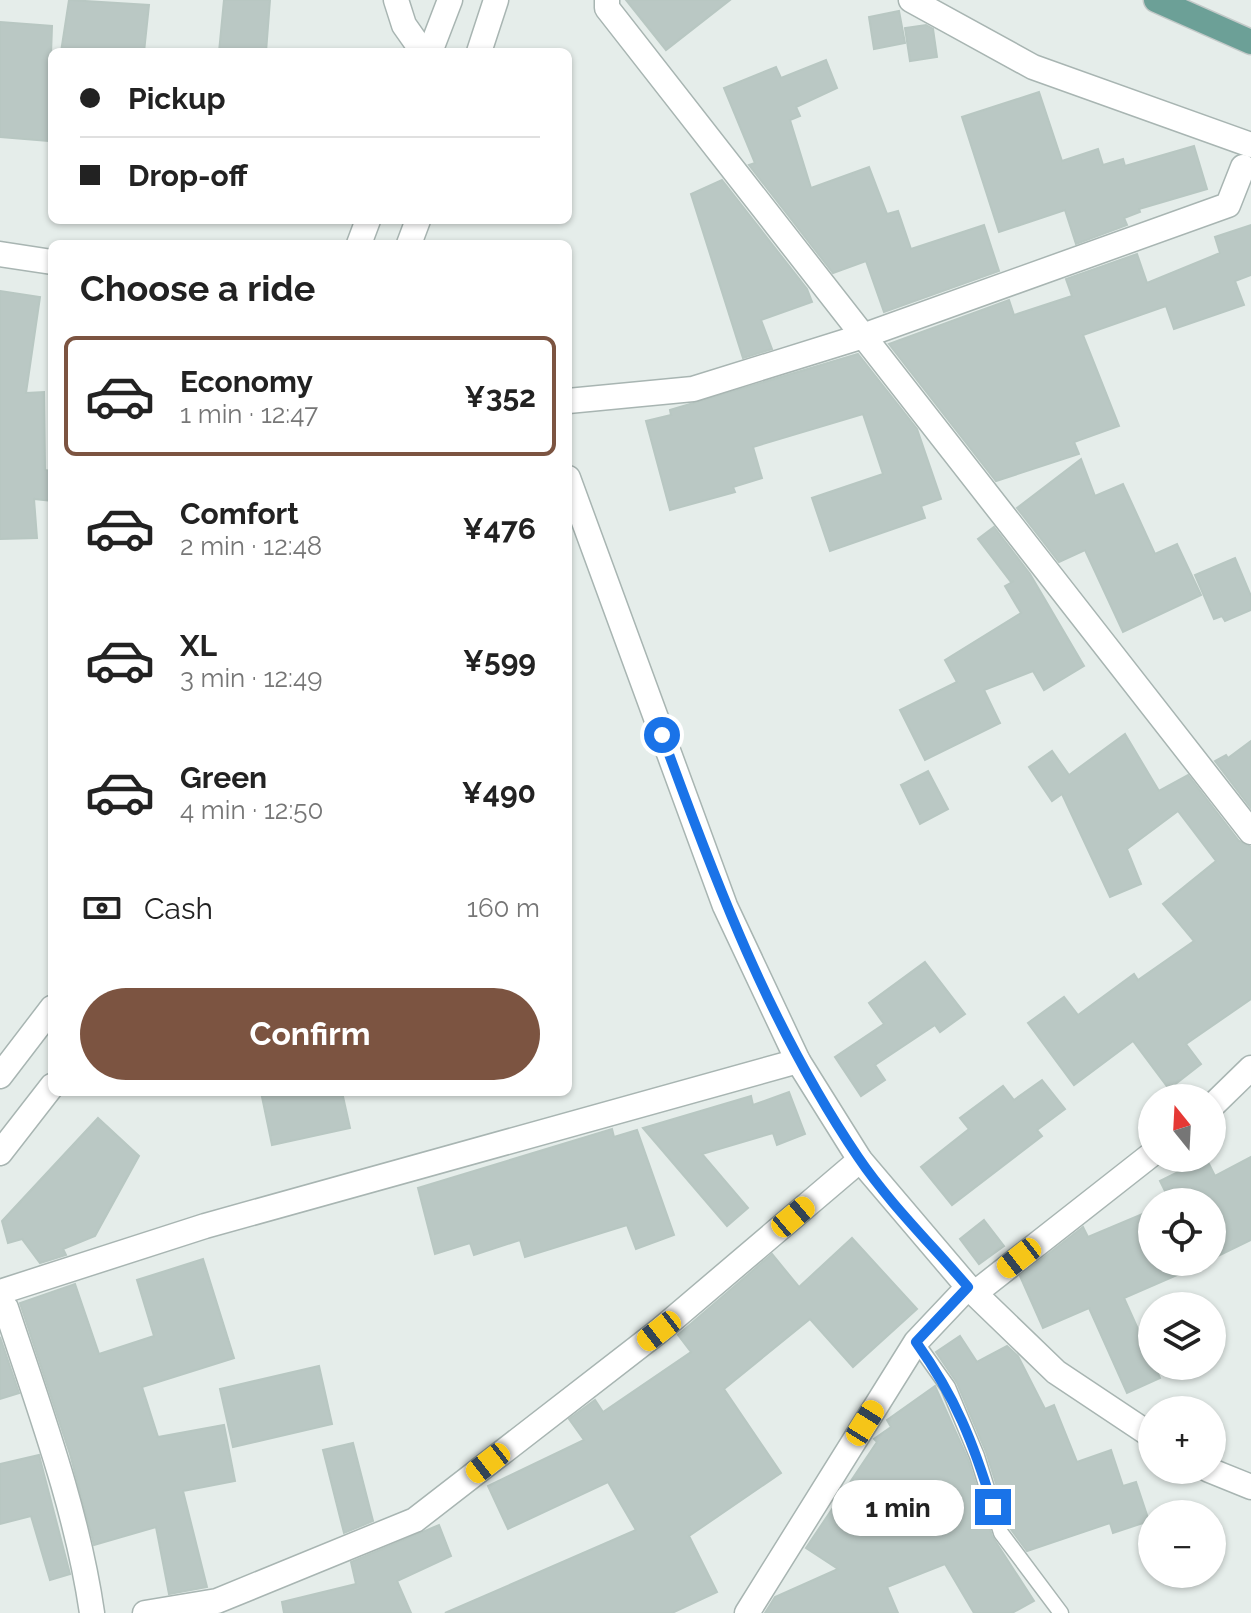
<!DOCTYPE html>
<html lang="en">
<head>
<meta charset="utf-8">
<style>
  :root { --surface:#fff; --page:#f6f6f6; --text:#222; --muted:#767676; --line:#e0e0e0; --accent:#7c5441 }
  body { margin:0; font-family:Raleway,sans-serif; background:var(--page); color:var(--text); height:100vh; display:flex; flex-direction:column; font-size:30px; white-space:nowrap }
  * { box-sizing:border-box; margin:0 }
  p { font-size:26px; color:var(--muted) }
  .icon { flex:none; width:44px; height:44px; fill:none; stroke:currentColor; stroke-width:2; stroke-linecap:round; stroke-linejoin:round }
  .map { position:relative; flex:1; overflow:hidden }
  .drawer { position:absolute; left:48px; top:240px; width:524px; height:856px; display:flex; flex-direction:column; background:var(--surface); border-radius:12px; box-shadow:0 2px 6px #0004 }
  .drawer>* { flex:none }
  .hud { position:absolute; left:48px; top:48px; width:524px; height:176px; border-radius:12px; box-shadow:0 2px 6px #0004; display:grid; align-content:center; height:176px; padding:0 32px; background:var(--surface) }
  .needle { width:52px; rotate:342deg }
  .fabs { position:absolute; left:1138px; top:1084px; display:grid; gap:16px }
  .fabs a { display:grid; place-items:center; width:88px; height:88px; border-radius:50%; background:var(--surface); box-shadow:0 2px 6px #0004; font-size:40px }
  .end { position:absolute; width:36px; height:36px; margin:-18px; border:10px solid #1a73e8; background:#fff; box-shadow:0 0 0 4px #fff }
  .from { border-radius:50% }
  .bubble { position:absolute; height:56px; border-radius:28px; background:var(--surface); box-shadow:0 2px 6px #0004; font-size:26px; font-weight:700; line-height:56px; text-align:center }
  .car { position:absolute; width:24px; height:48px; margin:-24px -12px; border-radius:10px; box-shadow:0 0 6px 2px #0007; background:linear-gradient(#f5c518 24%,#345 0 40%,#f5c518 0 76%,#345 0 86%,#f5c518 0) }
  .hud b { display:flex; align-items:center; gap:28px; height:76px; font-size:30px }
  .hud b+b { border-top:2px solid var(--line) }
  .hud i { width:20px; height:20px; background:var(--text) }
  ul { padding:0; list-style:none }
  li { display:flex; align-items:center; gap:24px; height:120px; margin:0 16px 12px; padding:0 16px; border:4px solid transparent; border-radius:12px }
  li div { flex:1 }
  li b { display:block; font-size:30px }
  li em { font-style:normal; font-weight:700 }
  li.current { border-color:var(--accent) }
  li>.icon { width:72px; height:72px; stroke-width:1.5 }
  h2 { padding:0 32px; font-size:36px; line-height:96px }
  .pay { display:flex; align-items:center; gap:20px; height:88px; padding:0 32px; font-size:30px }
  .pay p { margin-inline-start:auto }
  .primary-button { display:flex; gap:16px; margin-top:auto; padding:16px 32px }
  .primary-button a { flex:1; height:92px; border-radius:48px; background:var(--accent); color:#fff; font-size:32px; font-weight:700; line-height:92px; text-align:center }
  .map>svg:first-child { display:block }
  .building { fill:#bac8c4; stroke:#b8c7c2; stroke-width:2 }
  .lines { fill:none; stroke-linecap:round; stroke-linejoin:round }
  .service-casing { stroke:#a8b5b2; stroke-width:17 }
  .minor-casing { stroke:#a8b5b2; stroke-width:27 }
  .tertiary-casing { stroke:#a8b5b2; stroke-width:27 }
  .primary-casing { stroke:#c2c9c8; stroke-width:27 }
  .service { stroke:#fff; stroke-width:14 }
  .minor { stroke:#fff; stroke-width:24 }
  .tertiary { stroke:#fff; stroke-width:24 }
  .primary { stroke:#6ca097; stroke-width:24 }
  .route { stroke:#1a73e8; stroke-width:10 }
</style>
</head>
<body>
<div class="map">
<svg width="1251" height="1613" viewBox="0 0 1251 1613">
  <rect width="100%" height="100%" fill="#e5edea"/>
  <!-- building -->
  <g class="building">
    <polygon points="69,0 149,5 144,52 61,52"/>
    <polygon points="224,0 270,0 266,52 219,52"/>
    <polygon points="626,0 730,0 666,50"/>
    <polygon points="899,11 905,43 874,49 869,17"/>
    <polygon points="0,22 52,26 48,141 0,137"/>
    <polygon points="926,25 933,29 937,57 910,61 905,28"/>
    <polygon points="826,60 837,88 796,107 800,116 790,120 811,188 869,167 887,214 898,211 911,249 984,225 999,271 884,312 866,261 833,273 749,165 755,163 724,88 776,67 781,78"/>
    <polygon points="1039,92 1062,161 1098,149 1103,165 1123,159 1125,166 1194,146 1207,189 1139,209 1140,212 1124,218 1127,225 1076,244 1065,210 999,232 962,117"/>
    <polygon points="722,180 807,289 812,302 761,320 772,349 743,358 691,194"/>
    <polygon points="1251,225 1251,275 1235,281 1244,305 1174,329 1166,306 1083,335 1119,426 1074,442 1079,454 996,481 889,344 1009,300 1014,315 1072,296 1066,279 1137,254 1147,283 1220,253 1215,237"/>
    <polygon points="0,291 40,297 26,393 44,392 45,470 52,471 52,501 34,499 37,538 0,539"/>
    <polygon points="858,354 917,429 941,499 921,506 925,518 830,551 812,498 883,474 863,414 753,447 762,478 733,487 735,492 670,510 646,421 671,415 670,410"/>
    <polygon points="1081,459 1095,496 1123,484 1155,554 1177,544 1201,595 1123,632 1085,550 1059,562 1017,508"/>
    <polygon points="994,527 1030,574 1084,666 1044,690 1033,671 984,690 1000,723 925,760 900,710 957,682 945,660 1021,613 1005,586 1014,581 1011,582 978,539"/>
    <polygon points="1235,558 1251,596 1251,610 1225,621 1222,616 1214,619 1195,575"/>
    <polygon points="1125,734 1159,791 1188,775 1239,841 1251,847 1251,999 1186,1044 1201,1064 1169,1089 1133,1041 1074,1085 1028,1023 1064,997 1078,1015 1134,974 1138,980 1194,941 1163,904 1216,861 1178,811 1127,849 1141,884 1110,897 1062,794 1052,801 1029,767 1052,751 1069,775"/>
    <polygon points="1251,741 1251,808 1215,761 1226,755 1228,758"/>
    <polygon points="928,771 948,809 920,824 901,785"/>
    <polygon points="925,962 965,1014 940,1032 935,1025 875,1065 885,1080 861,1096 835,1057 884,1024 869,1003"/>
    <polygon points="1042,1080 1065,1109 1037,1130 1042,1136 952,1205 921,1167 969,1129 960,1118 1003,1086 1014,1100"/>
    <polygon points="261,1092 342,1092 350,1128 272,1145"/>
    <polygon points="789,1092 805,1134 777,1145 773,1133 702,1154 748,1208 727,1226 643,1128 751,1096 753,1105"/>
    <polygon points="98,1118 139,1156 95,1236 63,1249 66,1255 40,1263 22,1239 8,1243 2,1221"/>
    <polygon points="612,1129 614,1137 637,1130 674,1235 636,1249 627,1225 525,1257 520,1240 474,1255 470,1243 435,1254 418,1188"/>
    <polygon points="1251,1157 1251,1240 1212,1259 1212,1202 1163,1202 1169,1199 1160,1181 1206,1158 1215,1176"/>
    <polygon points="1152,1210 1152,1262 1207,1262 1124,1298 1160,1378 1127,1393 1089,1308 1043,1328 1020,1276 1083,1227 1088,1237"/>
    <polygon points="984,1220 1004,1246 979,1264 960,1239"/>
    <polygon points="852,1238 917,1309 853,1367 810,1319 724,1389 781,1473 689,1536 717,1592 672,1613 445,1613 636,1530 608,1482 508,1529 488,1486 584,1440 569,1419 595,1400 603,1412 691,1352 678,1335 772,1254 799,1287"/>
    <polygon points="203,1259 234,1358 142,1387 158,1437 224,1425 235,1481 183,1491 207,1587 169,1594 156,1527 94,1545 70,1454 20,1303 75,1284 99,1354 154,1336 137,1280"/>
    <polygon points="960,1336 977,1362 1007,1346 1018,1356 1045,1409 1054,1405 1077,1462 1111,1450 1123,1486 1136,1482 1149,1521 1113,1533 1110,1523 1027,1551 1010,1528 986,1452 957,1383 936,1352"/>
    <polygon points="0,1337 19,1393 0,1399"/>
    <polygon points="319,1366 332,1424 233,1447 220,1389"/>
    <polygon points="935,1386 968,1459 992,1536 1034,1601 1012,1613 974,1613 945,1564 887,1587 898,1613 765,1613 775,1597 838,1569 806,1548 877,1442 874,1439 891,1427 887,1420"/>
    <polygon points="353,1443 373,1521 344,1533 323,1450"/>
    <polygon points="39,1455 70,1574 50,1580 31,1516 0,1524 0,1464"/>
    <polygon points="439,1525 451,1556 397,1581 411,1613 284,1613 282,1602 356,1584 351,1562"/>
  </g>
  <g class="lines">
    <defs>
      <polyline id="service" points="916,1342 948,1387 977,1456 1001,1533 1061,1613"/>
      <g id="minor">
        <polyline points="396,0 404,25 423,52"/>
        <polyline points="607,0 607,8 1251,832"/>
        <polyline points="911,0 1033,67 1251,145"/>
        <polyline points="0,254 52,262"/>
        <polyline points="568,401 693,389 860,337 1228,205 1243,167"/>
        <polyline points="568,478 725,906 798,1061 860,1160 968,1287 1056,1372 1152,1436"/>
        <polyline points="1212,1106 1251,1068"/>
        <polyline points="0,1292 205,1226 798,1061"/>
        <polyline points="975,1293 1152,1154"/>
        <path d="M 0,1302 L 6,1308 C 39,1408 77,1509 92,1613"/>
        <polyline points="1209,1470 1251,1487"/>
        <polyline points="145,1613 217,1601 415,1520 659,1331 860,1160"/>
      </g>
      <g id="tertiary">
        <polyline points="430,52 450,0"/>
        <polyline points="479,52 496,0"/>
        <polyline points="359,244 368,220"/>
        <polyline points="409,244 418,220"/>
        <polyline points="0,1076 52,1008"/>
        <polyline points="0,1153 52,1086"/>
        <polyline points="747,1613 916,1342 968,1287"/>
      </g>
      <polyline id="primary" points="1156,0 1251,42"/>
    </defs>
    <!-- service casing -->
    <use href="#service" class="service-casing"/>
    <!-- minor casing -->
    <use href="#minor" class="minor-casing"/>
    <!-- tertiary casing -->
    <use href="#tertiary" class="tertiary-casing"/>
    <!-- primary casing -->
    <use href="#primary" class="primary-casing"/>
    <!-- service -->
    <use href="#service" class="service"/>
    <!-- minor -->
    <use href="#minor" class="minor"/>
    <!-- tertiary -->
    <use href="#tertiary" class="tertiary"/>
    <!-- primary -->
    <use href="#primary" class="primary"/>
  </g>
  <g class="lines">
    <!-- route -->
    <path class="route" d="M 662,735 C 715,881 770,1027 858,1157 C 889,1203 932,1245 968,1287 L 916,1342 C 956,1398 973,1442 993,1507"/>
  </g>
</svg>
<div class="fabs">
<a><svg class="needle" viewBox="-14 -14 28 28"><path d="M0-13l5 13h-10z" fill="#e53935"/><path d="M0 13l5-13h-10z" fill="#767676"/></svg></a>
<a><svg class="icon" aria-label="locate" viewBox="0 0 24 24"><circle cx="12" cy="12" r="6"/><path d="M12 2v4M12 18v4M2 12h4M18 12h4"/></svg></a>
<a><svg class="icon" aria-label="layers" viewBox="0 0 24 24"><path d="M12 4l9 5-9 5-9-5zM3 14l9 5 9-5"/></svg></a>
<a>+</a>
<a>−</a>
</div>
<i class="end from" style="left:662px;top:735px"></i>
<i class="end" style="left:993px;top:1507px"></i>
<div class="bubble" style="left:832px;top:1480px;width:132px">1 min</div>
<i class="car" style="left:793px;top:1217px;rotate:50deg"></i>
<i class="car" style="left:1019px;top:1258px;rotate:232deg"></i>
<i class="car" style="left:659px;top:1331px;rotate:232deg"></i>
<i class="car" style="left:865px;top:1423px;rotate:32deg"></i>
<i class="car" style="left:488px;top:1463px;rotate:232deg"></i>
<div class="hud">
<b><i class="from"></i>Pickup</b>
<b><i></i>Drop-off</b>
</div>
<section class="drawer">
<h2>Choose a ride</h2>
<ul>
<li class="current"><svg class="icon" aria-label="car" viewBox="0 0 24 24"><path d="M5 17H2v-5l4-1 3-4h7l3 4 3 1v5h-3M9 17h6M6 11h13"/><circle cx="7" cy="17" r="2"/><circle cx="17" cy="17" r="2"/></svg><div><b>Economy</b><p>1 min · 12:47</p></div><em>¥352</em></li>
<li><svg class="icon" aria-label="car" viewBox="0 0 24 24"><path d="M5 17H2v-5l4-1 3-4h7l3 4 3 1v5h-3M9 17h6M6 11h13"/><circle cx="7" cy="17" r="2"/><circle cx="17" cy="17" r="2"/></svg><div><b>Comfort</b><p>2 min · 12:48</p></div><em>¥476</em></li>
<li><svg class="icon" aria-label="car" viewBox="0 0 24 24"><path d="M5 17H2v-5l4-1 3-4h7l3 4 3 1v5h-3M9 17h6M6 11h13"/><circle cx="7" cy="17" r="2"/><circle cx="17" cy="17" r="2"/></svg><div><b>XL</b><p>3 min · 12:49</p></div><em>¥599</em></li>
<li><svg class="icon" aria-label="car" viewBox="0 0 24 24"><path d="M5 17H2v-5l4-1 3-4h7l3 4 3 1v5h-3M9 17h6M6 11h13"/><circle cx="7" cy="17" r="2"/><circle cx="17" cy="17" r="2"/></svg><div><b>Green</b><p>4 min · 12:50</p></div><em>¥490</em></li>
</ul>
<div class="pay"><svg class="icon" aria-label="cash" viewBox="0 0 24 24"><path d="M3 7h18v10H3z"/><circle cx="12" cy="12" r="2"/></svg>Cash<p>160 m</p></div>
<div class="primary-button"><a>Confirm</a></div>
</section>
</div>
</body>
</html>
